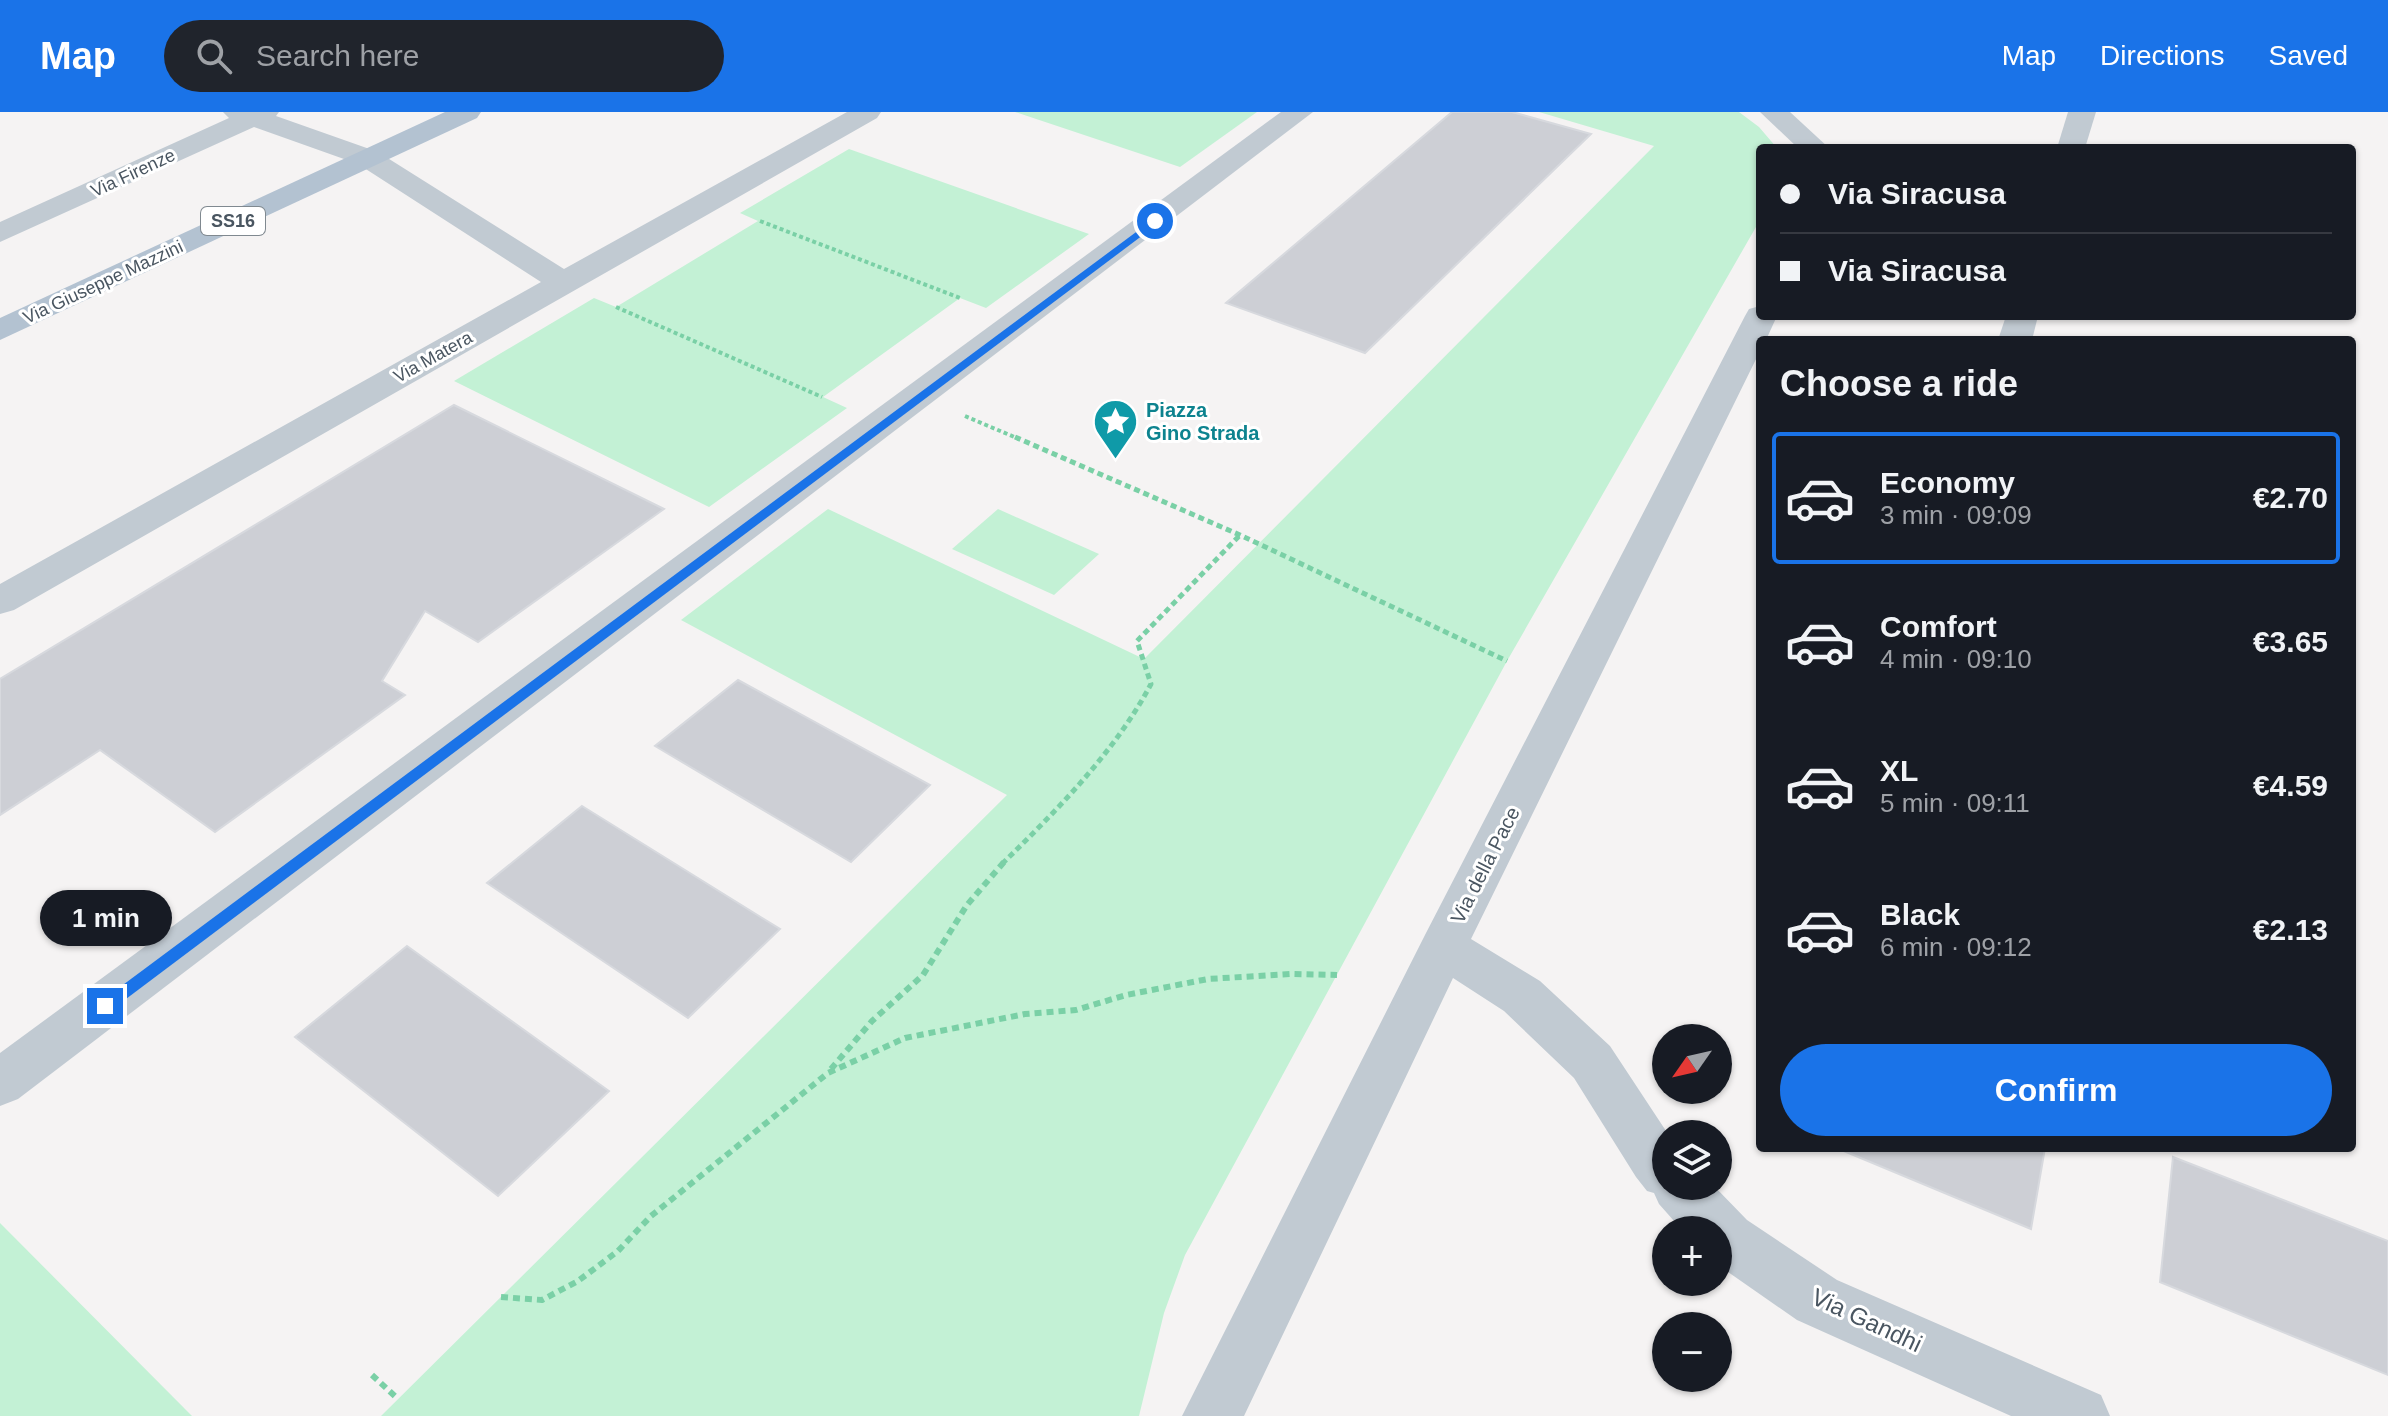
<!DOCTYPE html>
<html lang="en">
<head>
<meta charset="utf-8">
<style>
  :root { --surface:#171b24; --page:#20242c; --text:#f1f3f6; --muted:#9ea1a6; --line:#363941; --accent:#1a73e8 }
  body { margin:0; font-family:Helvetica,sans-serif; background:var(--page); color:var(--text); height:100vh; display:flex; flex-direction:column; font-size:30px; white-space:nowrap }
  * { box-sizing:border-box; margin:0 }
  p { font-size:26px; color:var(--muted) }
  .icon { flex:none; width:44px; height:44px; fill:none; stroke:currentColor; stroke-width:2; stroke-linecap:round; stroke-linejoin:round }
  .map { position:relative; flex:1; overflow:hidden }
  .panel { position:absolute; left:1756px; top:224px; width:600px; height:816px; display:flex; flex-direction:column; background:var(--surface); border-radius:8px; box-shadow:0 2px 6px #0004 }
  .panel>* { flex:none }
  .banner { position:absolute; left:1756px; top:32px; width:600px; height:176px; border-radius:8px; box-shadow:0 2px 6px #0004; display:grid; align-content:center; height:176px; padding:0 24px; background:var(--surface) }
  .needle { width:52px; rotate:236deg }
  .buttons { position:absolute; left:1652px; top:912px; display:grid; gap:16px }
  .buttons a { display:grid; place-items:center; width:80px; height:80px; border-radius:50%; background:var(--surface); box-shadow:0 2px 6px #0004; font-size:40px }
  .end { position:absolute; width:36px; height:36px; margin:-18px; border:10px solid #1a73e8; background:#fff; box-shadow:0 0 0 4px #fff }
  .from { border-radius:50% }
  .bubble { position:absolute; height:56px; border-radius:28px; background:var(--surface); box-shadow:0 2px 6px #0004; font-size:26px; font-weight:700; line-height:56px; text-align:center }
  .banner b { display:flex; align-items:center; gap:28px; height:76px; font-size:30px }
  .banner b+b { border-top:2px solid var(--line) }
  .banner i { width:20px; height:20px; background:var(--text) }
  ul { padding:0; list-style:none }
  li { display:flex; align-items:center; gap:24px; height:132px; margin:0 16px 12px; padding:0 8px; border:4px solid transparent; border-radius:8px }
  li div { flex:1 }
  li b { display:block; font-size:30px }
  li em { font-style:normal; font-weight:700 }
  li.on { border-color:var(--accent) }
  li>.icon { width:72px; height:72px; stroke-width:1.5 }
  h2 { padding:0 24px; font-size:36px; line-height:96px }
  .cta { display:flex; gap:16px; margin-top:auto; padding:16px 24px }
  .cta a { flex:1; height:92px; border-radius:48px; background:var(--accent); color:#fff; font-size:32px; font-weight:700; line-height:92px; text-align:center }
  header { display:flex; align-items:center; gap:48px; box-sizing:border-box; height:112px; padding:0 40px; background:var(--accent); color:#fff }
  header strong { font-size:38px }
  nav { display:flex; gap:44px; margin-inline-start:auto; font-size:28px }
  .search { width:560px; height:72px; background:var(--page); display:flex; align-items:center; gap:20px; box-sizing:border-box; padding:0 28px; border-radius:44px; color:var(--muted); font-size:30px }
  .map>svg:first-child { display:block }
  .green { fill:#c3f1d5 }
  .building { fill:#cdcfd5; stroke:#d7d9de; stroke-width:2 }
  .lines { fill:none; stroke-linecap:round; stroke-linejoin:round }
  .path-far2 { stroke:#7ad0a6; stroke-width:4; stroke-dasharray:4 3; stroke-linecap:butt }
  .path-far1 { stroke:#7ad0a6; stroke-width:5; stroke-dasharray:6 4; stroke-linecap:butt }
  .path { stroke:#7ad0a6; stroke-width:6; stroke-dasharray:7 5; stroke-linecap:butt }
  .minor { fill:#c1cad2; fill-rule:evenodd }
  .major { fill:#b3c2d1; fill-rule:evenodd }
  .route { fill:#1a73e8 }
  .labels { text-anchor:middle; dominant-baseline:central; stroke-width:6; stroke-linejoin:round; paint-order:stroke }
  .far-street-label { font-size:18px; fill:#4a5661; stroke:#fff }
  .shield { fill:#fff; stroke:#808990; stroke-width:2 }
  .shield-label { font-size:18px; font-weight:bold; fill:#4a5661 }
  .culture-label { font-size:20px; font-weight:bold; fill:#0d838f; stroke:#fff; text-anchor:start }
  .street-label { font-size:20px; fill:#4a5661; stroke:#fff }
  .near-street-label { font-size:24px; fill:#4a5661; stroke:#fff }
</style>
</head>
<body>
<header>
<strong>Map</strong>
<div class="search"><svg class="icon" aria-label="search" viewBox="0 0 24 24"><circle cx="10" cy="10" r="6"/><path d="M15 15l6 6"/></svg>Search here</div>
<nav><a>Map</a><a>Directions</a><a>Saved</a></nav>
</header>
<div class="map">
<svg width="2388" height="1304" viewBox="0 0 2388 1304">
  <rect width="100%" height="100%" fill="#f5f3f3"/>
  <!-- green -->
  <g class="green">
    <polygon points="1015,0 1257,0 1180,55"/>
    <polygon points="1539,0 1739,0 1759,15 1777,36 1760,36 1760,108 1507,549 1185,1143 1164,1201 1139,1304 381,1304 1007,683 681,508 828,397 1144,547 1654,34"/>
    <polygon points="849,37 1089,122 986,196 960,186 823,285 847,296 709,395 454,269 594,186 616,195 758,109 740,101"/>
    <polygon points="998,397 1099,442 1054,483 952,437"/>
    <polygon points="0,1111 192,1304 0,1304"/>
  </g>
  <!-- building -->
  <g class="building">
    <polygon points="1452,0 1512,0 1591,22 1365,241 1226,191"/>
    <polygon points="454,293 664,397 478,530 425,499 382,569 405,583 215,720 100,638 0,703 0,567"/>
    <polygon points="738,568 930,673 851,750 655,634"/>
    <polygon points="582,694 780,817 688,906 487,771"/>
    <polygon points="407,834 609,979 498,1084 295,925"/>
    <polygon points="1839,1036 2045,1036 2031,1117 1839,1037"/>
    <polygon points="2173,1045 2388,1129 2388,1263 2160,1170"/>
  </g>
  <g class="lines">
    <!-- path-far2 -->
    <g class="path-far2">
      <polyline points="760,109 960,186"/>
      <polyline points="616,195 822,285"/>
      <polyline points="965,304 1019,327"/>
    </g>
    <!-- path-far1 -->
    <g class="path-far1">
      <polyline points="1015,325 1240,423 1507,549"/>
      <path d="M 1002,752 C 1057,698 1115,640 1151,572 L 1137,529 L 1240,423"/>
    </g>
    <!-- path -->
    <g class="path">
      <polyline points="831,957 872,909 923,863 967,793 1004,750"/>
      <polyline points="501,1185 542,1188 578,1169 618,1139 651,1104 828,961 905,926 1025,902 1076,898 1126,883 1208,867 1290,862 1337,863"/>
      <polyline points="372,1263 398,1287"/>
    </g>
    <!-- minor -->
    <g class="minor">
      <polygon points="223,0 279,0 276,4 378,40 564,157 847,0 881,0 877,6 14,498 0,502 0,472 541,170 358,52 254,15 0,130 0,110 229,6"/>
      <polygon points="1281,0 1313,0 18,987 0,994 0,941"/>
      <polygon points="1760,0 1790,0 1829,36 1798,36"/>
      <polygon points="2068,0 2096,0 2085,36 2057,36"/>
      <polygon points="1760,194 1760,204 1777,204 1766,228 1760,228 1760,239 1471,827 1540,869 1610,934 1668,1022 1666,1022 1666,1074 1714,1074 1747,1108 1837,1168 2101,1283 2110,1304 2011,1304 1797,1208 1718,1153 1718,1118 1682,1118 1659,1092 1654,1081 1647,1079 1636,1065 1574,966 1504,899 1453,866 1244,1304 1182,1304 1426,821 1745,204 1749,197"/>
      <polygon points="2006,204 2038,204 2032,228 1998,228"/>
    </g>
    <!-- major -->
    <polygon class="major" points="445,0 481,0 477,6 0,228 0,206"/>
  </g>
  <!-- route -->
  <polygon class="route" points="1155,106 1159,111 110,899 100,899 100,890"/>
  <!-- icons -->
  <defs>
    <symbol id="sight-pin" viewBox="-11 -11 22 30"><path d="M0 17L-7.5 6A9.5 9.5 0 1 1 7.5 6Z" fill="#0f9aa8" stroke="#fff"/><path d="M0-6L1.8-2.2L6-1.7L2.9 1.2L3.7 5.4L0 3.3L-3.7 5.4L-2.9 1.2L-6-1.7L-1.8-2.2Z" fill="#fff"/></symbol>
  </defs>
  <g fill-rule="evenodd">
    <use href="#sight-pin" x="1090" y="284" width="51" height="69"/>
  </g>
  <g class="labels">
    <!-- far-street labels -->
    <g class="far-street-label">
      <text transform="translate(133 61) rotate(-25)">Via Firenze</text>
      <text transform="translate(103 170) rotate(-25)">Via Giuseppe Mazzini</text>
      <text transform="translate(433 245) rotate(-29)">Via Matera</text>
    </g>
    <!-- shield labels -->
    <rect class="shield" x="201" y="95" width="64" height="28" rx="6"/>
    <g class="shield-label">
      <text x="233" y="109">SS16</text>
    </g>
    <!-- culture labels -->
    <g class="culture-label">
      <text x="1146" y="298">Piazza<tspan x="1146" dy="23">Gino Strada</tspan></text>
    </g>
    <!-- street labels -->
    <g class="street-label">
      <text transform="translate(1485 753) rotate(-63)">Via della Pace</text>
    </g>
    <!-- near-street labels -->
    <g class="near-street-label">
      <text transform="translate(1867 1208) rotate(25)">Via Gandhi</text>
    </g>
  </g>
</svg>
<div class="buttons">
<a><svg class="needle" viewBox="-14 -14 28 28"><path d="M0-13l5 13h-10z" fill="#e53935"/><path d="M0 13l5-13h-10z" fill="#9ea1a6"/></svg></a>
<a><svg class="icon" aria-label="layers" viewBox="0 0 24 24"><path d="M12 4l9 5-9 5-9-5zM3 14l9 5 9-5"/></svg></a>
<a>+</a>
<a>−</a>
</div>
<i class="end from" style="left:1155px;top:109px"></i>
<i class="end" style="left:105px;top:894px"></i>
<div class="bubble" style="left:40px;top:778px;width:132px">1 min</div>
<div class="banner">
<b><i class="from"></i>Via Siracusa</b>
<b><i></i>Via Siracusa</b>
</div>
<section class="panel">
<h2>Choose a ride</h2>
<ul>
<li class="on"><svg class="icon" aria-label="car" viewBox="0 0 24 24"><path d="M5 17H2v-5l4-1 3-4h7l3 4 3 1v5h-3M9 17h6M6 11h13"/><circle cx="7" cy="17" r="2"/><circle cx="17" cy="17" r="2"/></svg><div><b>Economy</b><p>3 min · 09:09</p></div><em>€2.70</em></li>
<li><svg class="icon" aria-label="car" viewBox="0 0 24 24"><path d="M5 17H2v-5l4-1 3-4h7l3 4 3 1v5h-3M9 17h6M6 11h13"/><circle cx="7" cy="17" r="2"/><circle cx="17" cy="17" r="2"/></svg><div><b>Comfort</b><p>4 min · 09:10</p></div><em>€3.65</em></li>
<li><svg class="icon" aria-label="car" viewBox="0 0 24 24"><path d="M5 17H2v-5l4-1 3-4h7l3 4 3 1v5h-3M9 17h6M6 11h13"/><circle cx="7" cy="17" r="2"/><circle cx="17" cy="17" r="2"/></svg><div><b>XL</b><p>5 min · 09:11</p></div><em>€4.59</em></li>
<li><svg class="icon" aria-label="car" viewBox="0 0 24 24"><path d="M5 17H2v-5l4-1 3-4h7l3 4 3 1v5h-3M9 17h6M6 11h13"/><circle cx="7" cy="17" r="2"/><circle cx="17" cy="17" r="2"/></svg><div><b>Black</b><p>6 min · 09:12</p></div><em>€2.13</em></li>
</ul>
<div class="cta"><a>Confirm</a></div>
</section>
</div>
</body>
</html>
